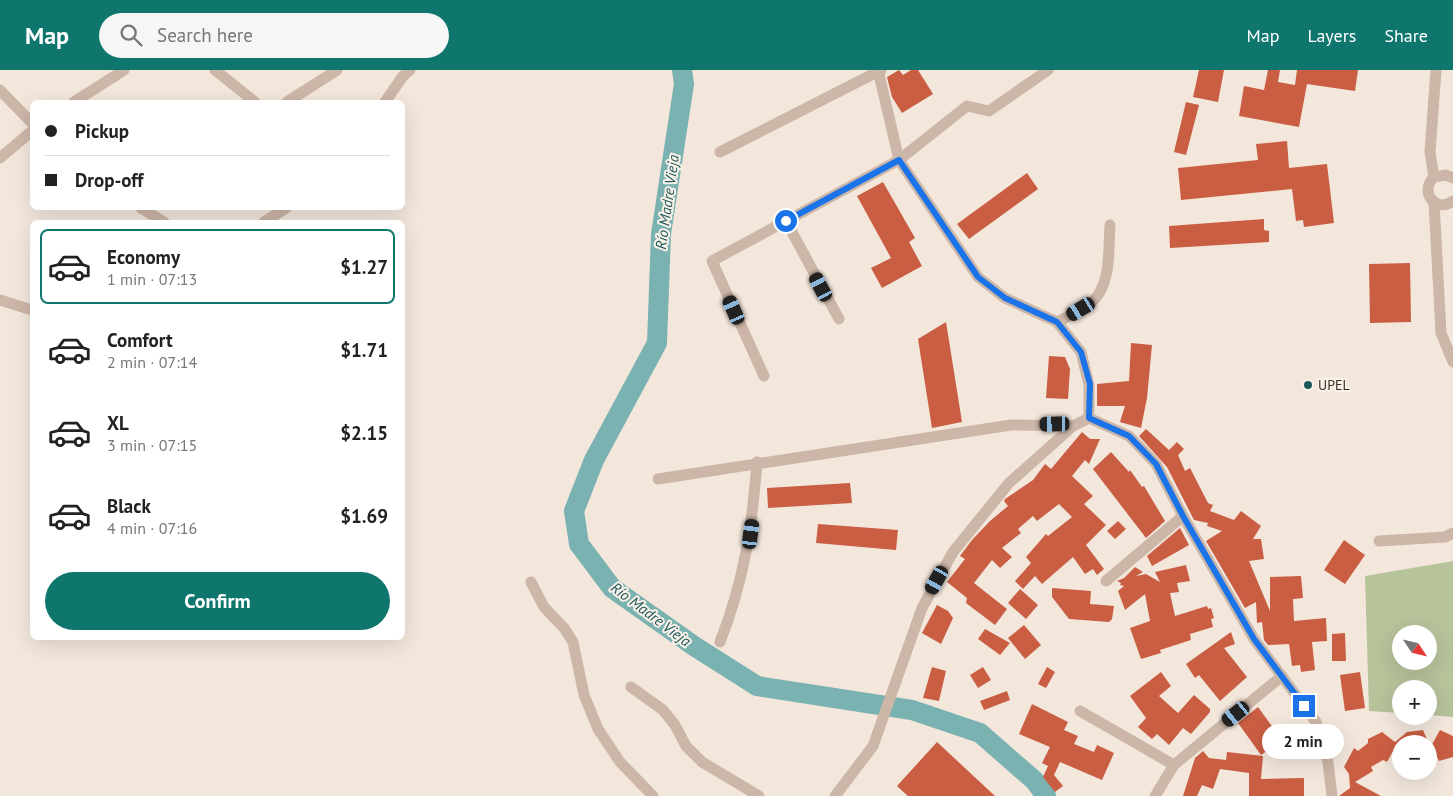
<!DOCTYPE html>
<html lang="en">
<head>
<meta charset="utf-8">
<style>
  :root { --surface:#fff; --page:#f6f6f6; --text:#222; --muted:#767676; --line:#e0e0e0; --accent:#0f766e }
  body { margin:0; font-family:"PT Sans",sans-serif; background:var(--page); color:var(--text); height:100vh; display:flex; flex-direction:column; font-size:19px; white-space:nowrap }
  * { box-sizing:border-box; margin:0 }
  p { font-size:16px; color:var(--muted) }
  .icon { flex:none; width:28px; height:28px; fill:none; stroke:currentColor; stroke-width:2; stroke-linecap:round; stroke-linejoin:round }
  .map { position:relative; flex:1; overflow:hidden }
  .side { position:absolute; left:30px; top:150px; width:375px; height:420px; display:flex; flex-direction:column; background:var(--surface); border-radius:8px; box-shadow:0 5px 20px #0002 }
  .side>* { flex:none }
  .guide { position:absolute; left:30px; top:30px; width:375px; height:110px; border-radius:8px; box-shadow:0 5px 20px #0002; display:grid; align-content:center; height:110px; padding:0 15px; background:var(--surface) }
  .needle { width:32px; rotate:125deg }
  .fabs { position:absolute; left:1392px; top:555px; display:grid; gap:10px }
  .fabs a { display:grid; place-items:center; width:45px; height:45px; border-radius:50%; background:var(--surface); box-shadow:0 5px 20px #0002; font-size:25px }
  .end { position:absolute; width:22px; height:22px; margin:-11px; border:6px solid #1a73e8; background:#fff; box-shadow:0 0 0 2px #fff }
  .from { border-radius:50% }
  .bubble { position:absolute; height:35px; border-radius:18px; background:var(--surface); box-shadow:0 5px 20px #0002; font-size:16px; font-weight:600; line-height:35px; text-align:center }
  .car { position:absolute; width:15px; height:30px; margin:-15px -8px; border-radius:6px; box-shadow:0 0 4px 1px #0007; background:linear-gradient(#222 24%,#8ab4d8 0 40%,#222 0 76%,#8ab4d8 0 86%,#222 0) }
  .guide b { display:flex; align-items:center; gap:18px; height:48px; font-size:19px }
  .guide b+b { border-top:1px solid var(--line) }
  .guide i { width:12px; height:12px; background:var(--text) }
  ul { padding:9px 0 0; list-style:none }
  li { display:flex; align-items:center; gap:15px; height:75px; margin:0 10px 8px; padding:0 5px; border:2px solid transparent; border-radius:8px }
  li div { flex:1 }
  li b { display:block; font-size:19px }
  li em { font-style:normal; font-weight:600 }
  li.current { border-color:var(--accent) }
  li>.icon { width:45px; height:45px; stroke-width:1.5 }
  .primary-button { display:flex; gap:10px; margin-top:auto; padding:10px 15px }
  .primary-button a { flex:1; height:58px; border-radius:30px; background:var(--accent); color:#fff; font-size:20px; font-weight:600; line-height:58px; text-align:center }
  header { display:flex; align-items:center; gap:30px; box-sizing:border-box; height:70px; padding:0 25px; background:var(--accent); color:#fff }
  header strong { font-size:24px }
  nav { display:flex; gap:28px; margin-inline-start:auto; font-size:18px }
  .search { width:350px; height:45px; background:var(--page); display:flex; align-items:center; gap:12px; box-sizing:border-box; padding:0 18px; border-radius:28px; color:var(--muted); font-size:19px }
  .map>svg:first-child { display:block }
  .green { fill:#b7c39b; fill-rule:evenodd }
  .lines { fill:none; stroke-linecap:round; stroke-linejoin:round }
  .river { stroke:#7ab1b1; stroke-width:20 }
  .building { fill:#ca5e43 }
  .street { stroke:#ccb6a7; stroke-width:11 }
  .route { stroke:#1a73e8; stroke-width:6 }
  .poi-dot { fill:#1c595b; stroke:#faf1e8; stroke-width:2 }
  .labels { text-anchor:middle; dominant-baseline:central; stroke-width:4; stroke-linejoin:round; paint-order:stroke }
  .poi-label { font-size:14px; fill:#382c28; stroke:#faf1e8; text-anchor:start }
  .water-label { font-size:15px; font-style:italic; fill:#1c595b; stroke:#faf1e8 }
</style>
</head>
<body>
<header>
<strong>Map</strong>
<div class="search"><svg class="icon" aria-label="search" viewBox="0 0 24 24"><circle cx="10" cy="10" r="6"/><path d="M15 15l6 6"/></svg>Search here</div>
<nav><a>Map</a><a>Layers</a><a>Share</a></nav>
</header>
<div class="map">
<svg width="1453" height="726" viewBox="0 0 1453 726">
  <rect width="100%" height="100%" fill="#f3e7dc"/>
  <!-- green -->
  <path class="green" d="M 1453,491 L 1453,647 L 1429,645 L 1429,619 L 1401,619 L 1401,643 L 1369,641 L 1365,506 ZM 1401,564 L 1429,564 L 1429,591 L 1401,591 Z"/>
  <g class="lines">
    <!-- river -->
    <polyline class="river" points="682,0 684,14 661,164 657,273 594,390 574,441 579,474 612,518 694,576 757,616 912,640 980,663 1035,711 1046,726"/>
  </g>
  <!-- building -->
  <g class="building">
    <polygon points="899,0 903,5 911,0 918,0 933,24 902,43 892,27 887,7"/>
    <polygon points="1199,0 1224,0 1218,32 1193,27"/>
    <polygon points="1268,0 1280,0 1278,12 1295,15 1297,0 1358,0 1355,21 1307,14 1299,57 1239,46 1244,16 1264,20"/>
    <polygon points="1186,32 1199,35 1186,85 1174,82"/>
    <polygon points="1287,71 1289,98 1327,94 1334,153 1304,157 1303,150 1296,151 1292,119 1181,130 1178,98 1258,90 1256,74"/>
    <polygon points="1027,103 1038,119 969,169 957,154"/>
    <polygon points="883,112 915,168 909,172 922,196 882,218 871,198 891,188 857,126"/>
    <polygon points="1264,149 1264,160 1269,161 1269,172 1170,178 1169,156"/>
    <polygon points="1410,193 1411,252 1370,253 1369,194"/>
    <polygon points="946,252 962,352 932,358 918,269"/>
    <polygon points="1131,273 1152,275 1147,328 1141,358 1120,352 1125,336 1097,336 1097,314 1129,311"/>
    <polygon points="1049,286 1065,287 1070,299 1068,329 1046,328"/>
    <polygon points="1146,359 1169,380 1177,372 1184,379 1178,385 1185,401 1190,398 1208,433 1213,435 1210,441 1234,450 1241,441 1261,456 1253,469 1261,469 1264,489 1249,491 1270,541 1270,507 1301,506 1303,528 1293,529 1294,551 1326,548 1327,571 1312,572 1315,600 1301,602 1300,595 1292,596 1289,574 1268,575 1264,570 1262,552 1257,553 1256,532 1245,538 1206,471 1222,461 1207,456 1208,453 1194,450 1167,397 1139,366"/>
    <polygon points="1082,362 1090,369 1100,369 1089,394 1085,390 1072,406 1093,426 1084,434 1106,455 1086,475 1104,499 1097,505 1093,499 1085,504 1073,487 1042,514 1035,506 1023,519 1015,511 1031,493 1026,487 1046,464 1048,466 1072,447 1059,434 1037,451 1033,446 1018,459 1021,463 1002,478 1012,487 1000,498 992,490 974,513 1007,539 995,555 966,533 967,528 947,512 965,489 960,486 972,470 990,451 1008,436 1004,431 1005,429 1033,410 1045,394 1051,399"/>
    <polygon points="1111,382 1129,402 1130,400 1142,417 1144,416 1165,451 1146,468 1093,399"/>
    <polygon points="850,413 852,433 768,438 767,418"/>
    <polygon points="1118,451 1126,459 1115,469 1107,461"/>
    <polygon points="818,454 898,460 896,480 816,473"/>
    <polygon points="1180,458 1189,475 1152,496 1147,486"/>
    <polygon points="1344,470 1365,485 1345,514 1324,500"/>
    <polygon points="1186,495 1190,511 1177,513 1179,522 1170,523 1175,546 1207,536 1208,539 1211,538 1214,548 1211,549 1213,557 1190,564 1191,570 1160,580 1161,583 1141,589 1130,558 1150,551 1145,524 1125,540 1118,521 1124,516 1120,515 1121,513 1117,511 1124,508 1135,497 1143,502 1136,506 1146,504 1160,512 1155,502"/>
    <polygon points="1052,518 1091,521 1090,534 1114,536 1112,549 1109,552 1069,549 1052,527"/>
    <polygon points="1020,519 1038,535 1026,549 1008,533"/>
    <polygon points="937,535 948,541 953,548 941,574 922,563"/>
    <polygon points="1024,555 1041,575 1025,589 1008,568"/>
    <polygon points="985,559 1010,573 1000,585 978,569"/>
    <polygon points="1231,562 1235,574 1224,578 1247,607 1220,631 1199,605 1195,608 1186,594"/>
    <polygon points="1345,563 1346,591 1332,591 1332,564"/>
    <polygon points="932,597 946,601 939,631 923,628"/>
    <polygon points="983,597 991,610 978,618 970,605"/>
    <polygon points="1047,597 1055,602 1046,618 1038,614"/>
    <polygon points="1161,602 1171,616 1159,626 1178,643 1194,625 1210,639 1210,642 1191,664 1183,658 1169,675 1157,664 1152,669 1138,657 1146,648 1130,626"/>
    <polygon points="1360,602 1365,638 1345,641 1340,605"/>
    <polygon points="1007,621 1010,630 984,640 980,631"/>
    <polygon points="1032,634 1068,652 1064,660 1078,666 1074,674 1094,682 1097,675 1114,683 1102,710 1060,692 1054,705 1063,716 1055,722 1043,707 1048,696 1042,693 1050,677 1019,664"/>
    <polygon points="1258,637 1282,670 1261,685 1238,653"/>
    <polygon points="1423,660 1429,674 1397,674 1387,692 1383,690 1371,697 1373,701 1355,712 1381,726 1339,726 1350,718 1349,704 1344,697 1354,678 1358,681 1368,673 1368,669 1382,662 1395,672 1407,662"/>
    <polygon points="1440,660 1453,666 1453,687 1439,691 1436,685 1429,686 1429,680"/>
    <polygon points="937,672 995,726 908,726 897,716"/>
    <polygon points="1203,681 1209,688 1226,690 1227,682 1263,686 1261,709 1304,708 1304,726 1249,726 1249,703 1220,699 1213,719 1202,715 1197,726 1183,726 1195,688"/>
  </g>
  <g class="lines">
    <!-- street -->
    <g class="street">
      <polyline points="215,0 255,32"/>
      <polyline points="878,0 899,90 978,207 1005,228 1057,252 1081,282 1089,315 1089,348"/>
      <polyline points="0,20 32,53"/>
      <polyline points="74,32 124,0"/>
      <polyline points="287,32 337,0"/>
      <polyline points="385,32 403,6 410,0"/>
      <polyline points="720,82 881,0"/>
      <polyline points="0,88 32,61"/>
      <polyline points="1434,107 1430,82 1436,0"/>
      <path d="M 1453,108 L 1446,105 L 1434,107 C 1419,121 1435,144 1453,131"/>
      <polyline points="1434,132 1441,263 1453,292"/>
      <polyline points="141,138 164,152"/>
      <polyline points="786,151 839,249"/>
      <polyline points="264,152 286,138"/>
      <polyline points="0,230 32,240"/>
      <path d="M 1057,252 C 1068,246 1081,241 1091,233 C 1112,215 1108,180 1110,155"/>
      <polyline points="764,306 712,191 899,90 967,36 989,41 1048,0"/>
      <polyline points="658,409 1011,355 1073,356"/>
      <polyline points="1379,471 1445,467 1453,463"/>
      <polyline points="1106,511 1183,446"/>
      <polyline points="531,512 544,537 564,558 573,572 584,625 598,659 620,692 653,726"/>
      <path d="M 720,572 C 744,511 752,457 757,392"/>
      <polyline points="631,617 663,640 675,655 686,676 702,692 759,726"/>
      <polyline points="1080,641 1174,695"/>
      <polyline points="835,726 873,676 922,538 953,482 1009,413 1073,356 1089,348 1129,366 1156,394 1183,446 1254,569 1316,652 1328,692 1332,726"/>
      <polyline points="1155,726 1174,695 1282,606"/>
    </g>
  </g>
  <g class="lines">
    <!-- route -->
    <polyline class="route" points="786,151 899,90 978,207 1005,228 1057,252 1081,282 1090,314 1089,348 1129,366 1156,394 1183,446 1254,569 1304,636"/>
  </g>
  <!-- markers -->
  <circle class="poi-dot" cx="1308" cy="315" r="5"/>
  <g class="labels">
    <!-- poi labels -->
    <g class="poi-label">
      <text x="1318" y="315">UPEL</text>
    </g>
    <!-- water labels -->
    <g class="water-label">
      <text transform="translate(667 132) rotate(-82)">Río Madre Vieja</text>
      <text transform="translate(651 544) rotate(37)">Río Madre Vieja</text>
    </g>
  </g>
</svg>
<div class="fabs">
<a><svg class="needle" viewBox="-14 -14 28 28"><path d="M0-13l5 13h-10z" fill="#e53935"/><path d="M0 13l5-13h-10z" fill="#767676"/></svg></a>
<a>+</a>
<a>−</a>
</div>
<i class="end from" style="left:786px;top:151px"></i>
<i class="end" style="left:1304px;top:636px"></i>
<div class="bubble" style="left:1262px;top:654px;width:82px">2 min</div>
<i class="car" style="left:821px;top:217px;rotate:332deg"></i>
<i class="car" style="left:1081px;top:239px;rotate:239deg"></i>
<i class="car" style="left:734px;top:240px;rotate:336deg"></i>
<i class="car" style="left:1055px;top:354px;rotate:269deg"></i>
<i class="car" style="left:751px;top:464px;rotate:7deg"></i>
<i class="car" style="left:937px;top:510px;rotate:209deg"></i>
<i class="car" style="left:1236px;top:644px;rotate:231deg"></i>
<div class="guide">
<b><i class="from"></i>Pickup</b>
<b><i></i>Drop-off</b>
</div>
<section class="side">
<ul>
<li class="current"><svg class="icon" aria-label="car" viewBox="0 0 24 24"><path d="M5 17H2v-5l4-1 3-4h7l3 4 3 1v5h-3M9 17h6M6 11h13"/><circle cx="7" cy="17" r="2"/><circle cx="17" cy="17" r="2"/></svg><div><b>Economy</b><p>1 min · 07:13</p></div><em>$1.27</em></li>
<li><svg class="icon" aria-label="car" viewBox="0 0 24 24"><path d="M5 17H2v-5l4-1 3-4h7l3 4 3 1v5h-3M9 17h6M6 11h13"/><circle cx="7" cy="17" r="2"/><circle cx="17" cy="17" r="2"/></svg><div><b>Comfort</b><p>2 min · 07:14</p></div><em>$1.71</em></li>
<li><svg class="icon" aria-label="car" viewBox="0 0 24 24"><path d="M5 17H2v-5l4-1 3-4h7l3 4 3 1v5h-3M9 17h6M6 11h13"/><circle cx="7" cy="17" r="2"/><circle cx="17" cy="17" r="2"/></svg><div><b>XL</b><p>3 min · 07:15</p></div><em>$2.15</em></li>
<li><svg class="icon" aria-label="car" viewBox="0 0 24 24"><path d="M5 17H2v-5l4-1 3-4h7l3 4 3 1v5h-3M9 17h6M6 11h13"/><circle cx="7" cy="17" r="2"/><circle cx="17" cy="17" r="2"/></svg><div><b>Black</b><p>4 min · 07:16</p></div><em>$1.69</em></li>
</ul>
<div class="primary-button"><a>Confirm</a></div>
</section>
</div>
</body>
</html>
